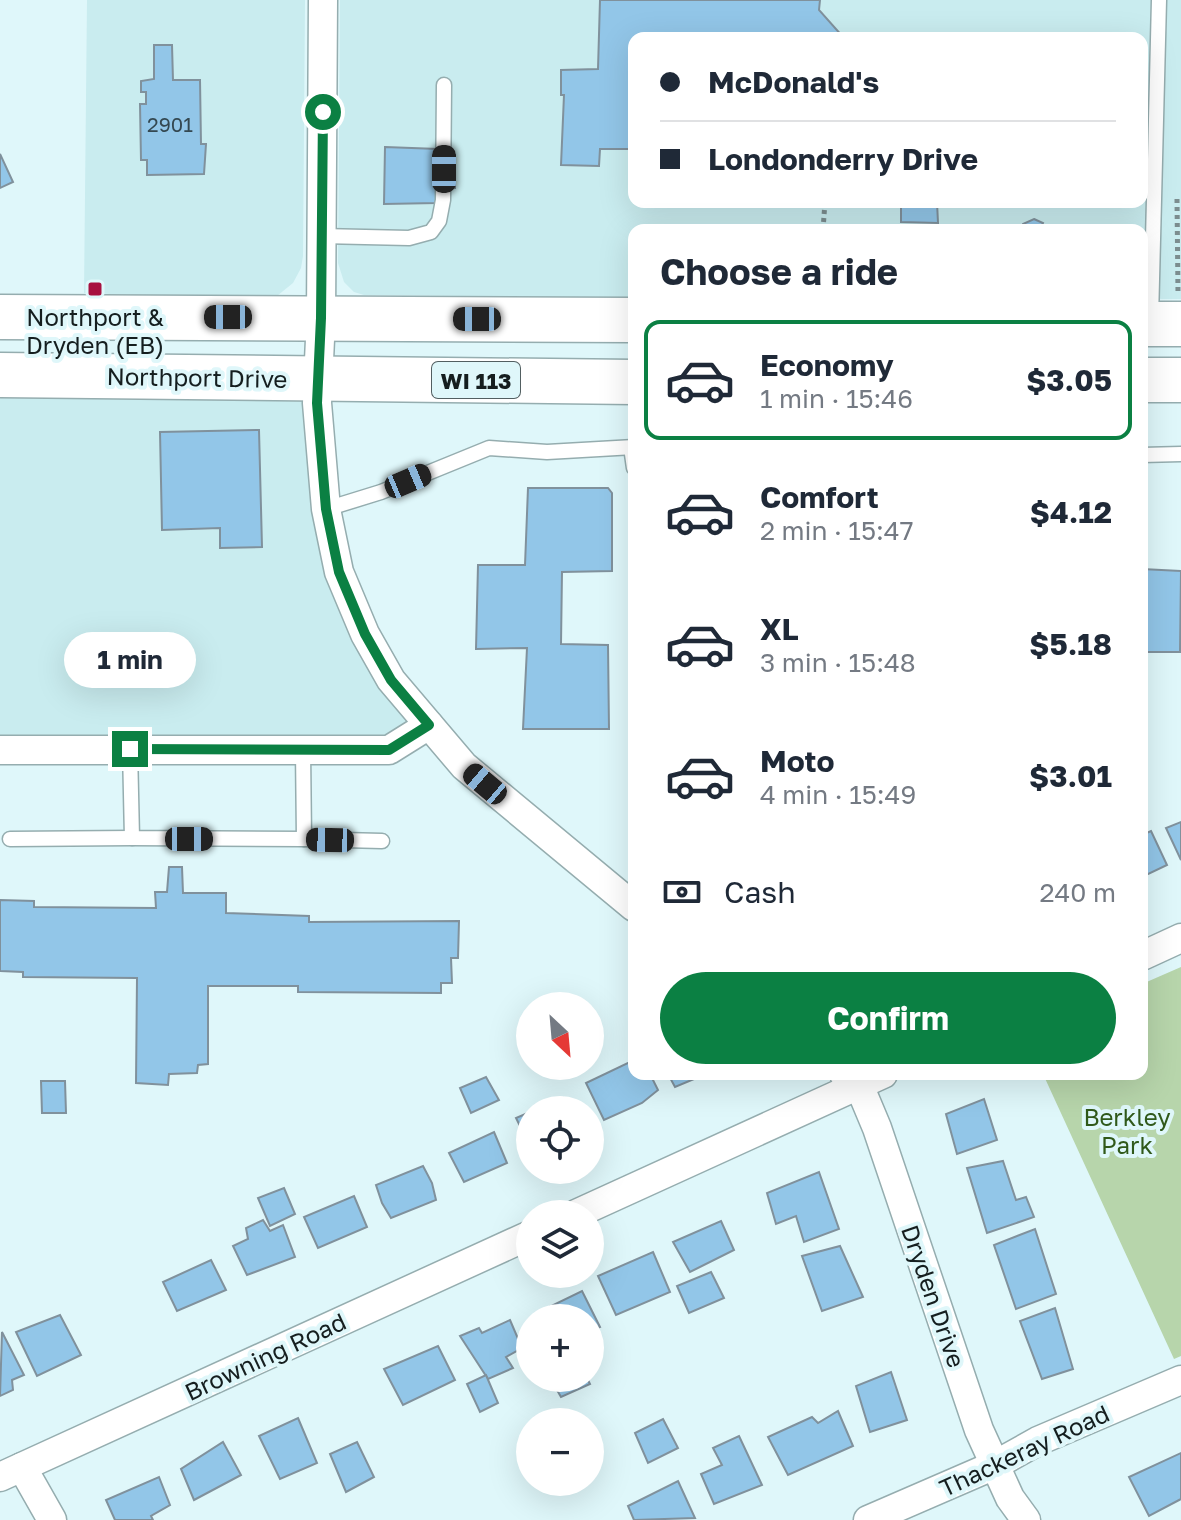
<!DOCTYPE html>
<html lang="en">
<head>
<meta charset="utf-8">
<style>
  :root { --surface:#fff; --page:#f6f6f7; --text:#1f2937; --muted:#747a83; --line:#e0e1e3; --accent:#0b8043 }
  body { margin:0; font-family:"Golos Text",sans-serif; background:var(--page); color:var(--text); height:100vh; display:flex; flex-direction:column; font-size:30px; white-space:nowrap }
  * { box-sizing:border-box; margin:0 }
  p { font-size:26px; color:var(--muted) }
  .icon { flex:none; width:44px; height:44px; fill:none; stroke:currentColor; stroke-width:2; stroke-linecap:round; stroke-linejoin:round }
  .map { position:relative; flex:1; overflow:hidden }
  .details { position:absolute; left:628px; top:224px; width:520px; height:856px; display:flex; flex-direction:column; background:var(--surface); border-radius:16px; box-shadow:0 8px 32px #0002 }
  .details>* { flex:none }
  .top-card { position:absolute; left:628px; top:32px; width:520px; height:176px; border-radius:16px; box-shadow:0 8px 32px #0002; display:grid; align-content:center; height:176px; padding:0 32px; background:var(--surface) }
  .needle { width:52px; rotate:154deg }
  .controls { position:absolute; left:516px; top:992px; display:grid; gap:16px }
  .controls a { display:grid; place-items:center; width:88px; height:88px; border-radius:50%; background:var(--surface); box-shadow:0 8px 32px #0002; font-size:40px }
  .end { position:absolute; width:36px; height:36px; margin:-18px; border:10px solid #0b8043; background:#fff; box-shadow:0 0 0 4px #fff }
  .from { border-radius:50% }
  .bubble { position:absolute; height:56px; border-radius:28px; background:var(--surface); box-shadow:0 8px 32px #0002; font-size:26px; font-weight:700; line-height:56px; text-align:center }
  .car { position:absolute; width:24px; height:48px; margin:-24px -12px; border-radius:10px; box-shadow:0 0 6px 2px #0007; background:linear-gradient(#222 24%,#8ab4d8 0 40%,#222 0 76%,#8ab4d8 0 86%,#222 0) }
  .top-card b { display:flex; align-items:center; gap:28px; height:76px; font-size:30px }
  .top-card b+b { border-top:2px solid var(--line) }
  .top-card i { width:20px; height:20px; background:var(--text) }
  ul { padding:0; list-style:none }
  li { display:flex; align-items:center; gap:24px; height:120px; margin:0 16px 12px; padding:0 16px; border:4px solid transparent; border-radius:16px }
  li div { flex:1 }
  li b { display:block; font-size:30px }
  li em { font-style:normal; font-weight:700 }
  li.on { border-color:var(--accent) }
  li>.icon { width:72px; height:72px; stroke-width:1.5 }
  h2 { padding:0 32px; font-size:36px; line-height:96px }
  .pay { display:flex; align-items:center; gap:20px; height:88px; padding:0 32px; font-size:30px }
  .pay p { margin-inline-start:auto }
  .button { display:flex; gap:16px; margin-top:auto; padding:16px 32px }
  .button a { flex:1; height:92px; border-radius:48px; background:var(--accent); color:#fff; font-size:32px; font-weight:700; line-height:92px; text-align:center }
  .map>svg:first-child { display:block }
  .built { fill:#c9ecef; fill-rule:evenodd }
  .green { fill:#b7d5ab }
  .building { fill:#92c6e8; stroke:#80919c; stroke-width:2 }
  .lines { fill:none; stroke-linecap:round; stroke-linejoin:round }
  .lane-casing { stroke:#95adaf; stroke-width:17 }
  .street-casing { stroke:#95adaf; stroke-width:31 }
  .primary-casing { stroke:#95adaf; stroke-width:47 }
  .path { stroke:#7c8d8f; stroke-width:5; stroke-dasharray:4 4; stroke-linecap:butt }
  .lane { stroke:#fff; stroke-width:14 }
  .street { stroke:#fff; stroke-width:28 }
  .primary { stroke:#fff; stroke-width:44 }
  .route { stroke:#0b8043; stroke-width:10 }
  .poi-dot { fill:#a7103f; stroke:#dff7fa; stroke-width:3 }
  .labels { text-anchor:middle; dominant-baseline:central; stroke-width:8; stroke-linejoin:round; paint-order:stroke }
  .number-label { font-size:20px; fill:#344851 }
  .shield { fill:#dff7fa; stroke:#525f61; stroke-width:2 }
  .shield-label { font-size:22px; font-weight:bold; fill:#151e1f }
  .poi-label { font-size:24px; fill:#151e1f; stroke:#dff7fa }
  .street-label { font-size:24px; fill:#151e1f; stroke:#dff7fa }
  .park-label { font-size:24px; fill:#30591a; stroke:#dff7fa }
</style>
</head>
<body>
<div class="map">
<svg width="1181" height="1520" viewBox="0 0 1181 1520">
  <rect width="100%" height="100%" fill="#dff7fa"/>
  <!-- built -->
  <g class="built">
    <polygon points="87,0 305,0 303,256 301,268 293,283 272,300 84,293"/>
    <path d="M 340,0 L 1181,0 L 1181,299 L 1142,299 L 1142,230 L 634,230 L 634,298 L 364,295 L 354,292 L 344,282 L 338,263 ZM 634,38 L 1142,38 L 1142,202 L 634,202 Z"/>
    <polygon points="0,375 319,378 339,572 429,725 397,747 0,750"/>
  </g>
  <!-- green -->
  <polygon class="green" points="1181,967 1181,1356 1174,1359 1043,1074 1142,1074 1142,984"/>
  <!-- building -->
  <g class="building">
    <polygon points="600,0 820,0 819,10 844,38 634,38 634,149 600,149 599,166 561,165 564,95 561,95 561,70 598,69"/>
    <polygon points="154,45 172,45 173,80 200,80 201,144 206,144 204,174 147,175 147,160 141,160 140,104 146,104 146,92 141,92 141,81 154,79"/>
    <polygon points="385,147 438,149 438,155 455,155 455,188 438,188 437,203 384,204"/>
    <polygon points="0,154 13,182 0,188"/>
    <polygon points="901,202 937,202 938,223 901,222"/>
    <polygon points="1034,219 1043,223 1040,230 1021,230 1023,224"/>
    <polygon points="259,430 262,547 220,548 220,528 162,530 160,432"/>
    <polygon points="528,488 608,488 612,493 612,571 562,572 561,644 608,645 609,729 523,729 527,648 476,649 478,565 525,565"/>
    <polygon points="1142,569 1181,571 1180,652 1142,652"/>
    <polygon points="1181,822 1181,860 1166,828"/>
    <polygon points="1151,831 1167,865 1142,877 1142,835"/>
    <polygon points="169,867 182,867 183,893 226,893 226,913 309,916 309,922 459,921 458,958 451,958 452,983 441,983 441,993 298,992 298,986 208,986 208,1064 198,1065 197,1073 169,1074 168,1085 136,1083 137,978 23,977 23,972 0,971 0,900 34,901 34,907 156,908 155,892 167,892"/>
    <polygon points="634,1060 634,1074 650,1074 658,1090 642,1103 604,1120 586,1083"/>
    <polygon points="668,1074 706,1074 675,1087"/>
    <polygon points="486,1077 499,1100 471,1113 460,1088"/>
    <polygon points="41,1081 65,1081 66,1113 42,1113"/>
    <polygon points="563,1098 569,1110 535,1110"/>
    <polygon points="984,1099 997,1140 957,1154 946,1114"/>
    <polygon points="530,1112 530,1146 516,1118"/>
    <polygon points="494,1132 507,1163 464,1182 449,1153"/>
    <polygon points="1003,1161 1016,1200 1026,1197 1034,1217 987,1233 967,1168"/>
    <polygon points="423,1166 432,1183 436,1200 391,1218 382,1203 376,1185"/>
    <polygon points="819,1172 839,1229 804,1242 796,1216 776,1224 767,1193"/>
    <polygon points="284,1188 295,1214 270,1226 258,1198"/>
    <polygon points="354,1196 367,1227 318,1248 304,1217"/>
    <polygon points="263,1220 270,1231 283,1225 295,1257 247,1275 233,1246 248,1239 246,1228"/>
    <polygon points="721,1221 734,1250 690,1272 673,1242"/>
    <polygon points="1035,1229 1056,1294 1016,1309 994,1245"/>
    <polygon points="840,1246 863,1297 822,1311 802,1256"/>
    <polygon points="653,1252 670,1292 616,1315 598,1276"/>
    <polygon points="211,1260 226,1290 177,1311 163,1282"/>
    <polygon points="711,1272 724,1298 689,1313 677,1286"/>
    <polygon points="582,1291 600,1327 590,1331 590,1318 546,1318 543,1310"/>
    <polygon points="1055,1308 1073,1369 1042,1379 1020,1321"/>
    <polygon points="60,1315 81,1355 37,1376 16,1332"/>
    <polygon points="510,1320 522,1348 506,1357 513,1368 488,1379 460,1336 479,1328 482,1333"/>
    <polygon points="2,1332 24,1375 12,1380 13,1390 0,1396"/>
    <polygon points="438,1346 455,1380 403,1405 384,1369"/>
    <polygon points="891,1372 907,1420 870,1432 856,1386"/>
    <polygon points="486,1375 498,1403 480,1412 467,1384"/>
    <polygon points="550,1378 587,1378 590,1384 561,1397"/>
    <polygon points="838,1411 853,1446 788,1475 768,1437 812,1417 818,1423"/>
    <polygon points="298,1418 317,1463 280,1479 259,1436"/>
    <polygon points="663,1419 678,1448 648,1463 635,1433"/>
    <polygon points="739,1436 762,1485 714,1504 701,1474 722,1465 713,1448"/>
    <polygon points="223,1442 241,1475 194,1500 181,1469"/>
    <polygon points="357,1442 374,1477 346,1492 330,1454"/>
    <polygon points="1181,1453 1181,1499 1149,1516 1129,1477"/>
    <polygon points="159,1477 170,1505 151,1516 153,1520 115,1520 106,1500"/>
    <polygon points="678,1481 695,1518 634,1520 628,1506"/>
  </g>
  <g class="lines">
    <defs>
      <g id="lane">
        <polyline points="321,236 409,238 431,232 439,221 443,200 444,85"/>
        <polyline points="1151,319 1159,0"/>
        <polyline points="631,447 634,468"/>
        <polyline points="1142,455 1181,454"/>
        <polyline points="326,509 381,492 489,448 547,452 634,447"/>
        <polyline points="130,749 132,838 304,839 303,750"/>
        <polyline points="10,839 132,838"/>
        <polyline points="304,839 382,841"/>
      </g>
      <g id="street">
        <polyline points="323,0 321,318 317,403 326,509 339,572 365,634 391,680 464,766 634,907"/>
        <polyline points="0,750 389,750 429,725"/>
        <polyline points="1142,956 1181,938"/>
        <polyline points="844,1074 859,1085 877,1128 979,1430 1010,1498 1026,1520"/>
        <polyline points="576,1214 883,1074"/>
        <polyline points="22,1467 52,1520"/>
        <polyline points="0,1477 530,1235"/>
        <polyline points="868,1520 995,1465 1038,1441 1181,1380"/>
      </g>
      <g id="primary">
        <polyline points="0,317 634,320"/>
        <polyline points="1142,324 1181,324"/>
        <polyline points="0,375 634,382"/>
        <polyline points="1142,380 1181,380"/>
      </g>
    </defs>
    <!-- lane casing -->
    <use href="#lane" class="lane-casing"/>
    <!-- street casing -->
    <use href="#street" class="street-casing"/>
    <!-- primary casing -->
    <use href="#primary" class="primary-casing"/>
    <!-- path -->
    <g class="path">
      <polyline points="1177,199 1178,293"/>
      <polyline points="823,230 825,202"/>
    </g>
    <!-- lane -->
    <use href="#lane" class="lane"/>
    <!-- street -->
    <use href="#street" class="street"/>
    <!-- primary -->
    <use href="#primary" class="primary"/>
  </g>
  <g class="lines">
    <!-- route -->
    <polyline class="route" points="130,749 389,750 429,725 391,680 365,634 339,572 326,509 317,403 321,318 323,112"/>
  </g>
  <!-- markers -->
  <rect class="poi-dot" x="87" y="281" width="16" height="16" rx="4"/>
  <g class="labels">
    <!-- number labels -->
    <g class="number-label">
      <text x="170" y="124">2901</text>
    </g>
    <!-- shield labels -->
    <rect class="shield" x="432" y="362" width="88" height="36" rx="6"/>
    <g class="shield-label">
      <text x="476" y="380">WI 113</text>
    </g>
    <!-- poi labels -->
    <g class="poi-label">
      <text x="95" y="316">Northport &amp;<tspan x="95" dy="28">Dryden (EB)</tspan></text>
    </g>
    <!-- street labels -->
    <g class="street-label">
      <text transform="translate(197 377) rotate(1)">Northport Drive</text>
      <text transform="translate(934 1296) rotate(71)">Dryden Drive</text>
      <text transform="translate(265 1356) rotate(-25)">Browning Road</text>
      <text transform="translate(1024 1450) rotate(-25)">Thackeray Road</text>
    </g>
    <!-- park labels -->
    <g class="park-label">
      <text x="1127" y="1116">Berkley<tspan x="1127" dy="28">Park</tspan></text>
    </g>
  </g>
</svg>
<div class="controls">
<a><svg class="needle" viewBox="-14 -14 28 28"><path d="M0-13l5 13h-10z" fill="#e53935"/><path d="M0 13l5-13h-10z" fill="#747a83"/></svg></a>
<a><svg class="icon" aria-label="locate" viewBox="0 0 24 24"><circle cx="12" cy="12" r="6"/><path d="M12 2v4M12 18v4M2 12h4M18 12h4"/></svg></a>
<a><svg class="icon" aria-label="layers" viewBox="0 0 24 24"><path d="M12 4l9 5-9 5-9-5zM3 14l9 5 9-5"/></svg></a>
<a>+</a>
<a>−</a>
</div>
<i class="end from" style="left:323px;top:112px"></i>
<i class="end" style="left:130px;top:749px"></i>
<div class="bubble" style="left:64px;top:632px;width:132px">1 min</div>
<i class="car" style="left:444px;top:169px;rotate:0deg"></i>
<i class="car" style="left:228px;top:317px;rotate:270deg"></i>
<i class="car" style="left:477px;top:319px;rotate:270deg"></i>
<i class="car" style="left:408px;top:481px;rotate:67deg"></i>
<i class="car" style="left:485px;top:784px;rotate:310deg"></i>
<i class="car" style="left:189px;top:839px;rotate:90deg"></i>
<i class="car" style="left:330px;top:840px;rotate:271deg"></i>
<div class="top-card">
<b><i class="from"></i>McDonald's</b>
<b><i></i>Londonderry Drive</b>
</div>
<section class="details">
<h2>Choose a ride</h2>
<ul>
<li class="on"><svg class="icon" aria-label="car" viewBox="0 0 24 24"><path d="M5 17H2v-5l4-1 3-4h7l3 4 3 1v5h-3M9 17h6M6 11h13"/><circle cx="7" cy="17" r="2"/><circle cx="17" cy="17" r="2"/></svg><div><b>Economy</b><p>1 min · 15:46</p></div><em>$3.05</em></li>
<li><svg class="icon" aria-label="car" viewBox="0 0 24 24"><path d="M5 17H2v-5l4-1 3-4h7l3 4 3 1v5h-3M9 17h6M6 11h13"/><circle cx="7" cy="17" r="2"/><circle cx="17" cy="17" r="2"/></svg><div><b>Comfort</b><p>2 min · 15:47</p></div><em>$4.12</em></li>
<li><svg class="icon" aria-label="car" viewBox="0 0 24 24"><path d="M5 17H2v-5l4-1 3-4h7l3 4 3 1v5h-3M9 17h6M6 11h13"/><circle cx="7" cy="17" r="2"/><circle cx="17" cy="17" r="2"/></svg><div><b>XL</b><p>3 min · 15:48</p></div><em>$5.18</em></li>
<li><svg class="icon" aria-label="car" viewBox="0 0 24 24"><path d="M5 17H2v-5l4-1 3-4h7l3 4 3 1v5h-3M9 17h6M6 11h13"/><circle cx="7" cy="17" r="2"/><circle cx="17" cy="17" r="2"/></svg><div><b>Moto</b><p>4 min · 15:49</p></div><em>$3.01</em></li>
</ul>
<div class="pay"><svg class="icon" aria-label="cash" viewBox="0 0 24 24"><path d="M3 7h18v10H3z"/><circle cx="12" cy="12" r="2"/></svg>Cash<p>240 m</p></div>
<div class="button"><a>Confirm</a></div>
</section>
</div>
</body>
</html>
